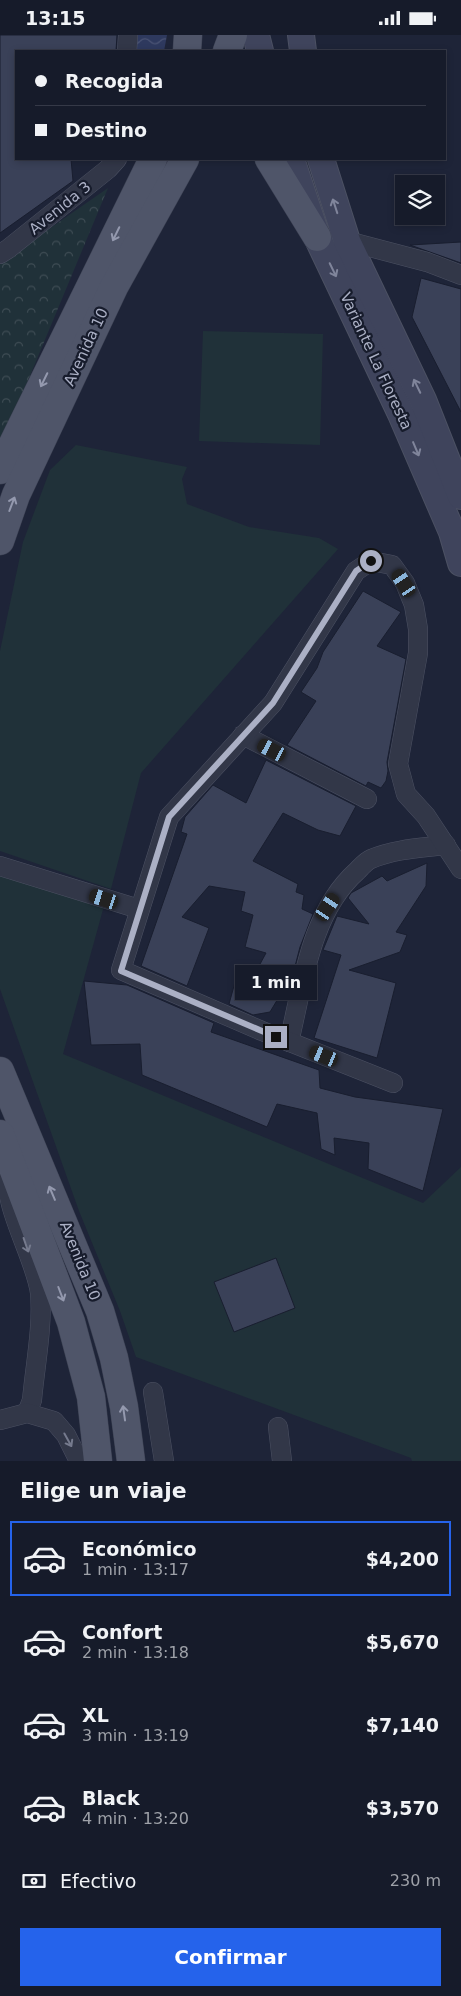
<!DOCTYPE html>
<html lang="es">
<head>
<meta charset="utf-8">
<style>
  :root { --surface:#161b2a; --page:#1f2432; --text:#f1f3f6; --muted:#9ea1a8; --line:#353947; --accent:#2563eb }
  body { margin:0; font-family:"DejaVu Sans",sans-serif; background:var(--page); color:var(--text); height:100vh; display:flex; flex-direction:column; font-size:19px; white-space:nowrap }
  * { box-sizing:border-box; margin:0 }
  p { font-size:16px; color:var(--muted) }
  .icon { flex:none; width:28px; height:28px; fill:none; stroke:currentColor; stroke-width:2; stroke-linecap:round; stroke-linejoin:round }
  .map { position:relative; height:1426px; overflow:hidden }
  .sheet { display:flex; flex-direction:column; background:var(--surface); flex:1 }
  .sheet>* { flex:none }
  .banner { position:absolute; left:15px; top:15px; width:431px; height:110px; border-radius:0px; box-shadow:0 2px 8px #0003,0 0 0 1px var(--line); display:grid; align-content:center; height:110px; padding:0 20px; background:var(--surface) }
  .fabs { position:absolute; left:395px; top:140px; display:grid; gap:10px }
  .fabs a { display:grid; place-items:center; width:50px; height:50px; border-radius:0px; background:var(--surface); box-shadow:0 2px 8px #0003,0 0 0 1px var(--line); font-size:25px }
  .end { position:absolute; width:22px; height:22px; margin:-11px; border:6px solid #abb0c5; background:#111; box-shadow:0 0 0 2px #111 }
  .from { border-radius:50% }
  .bubble { position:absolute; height:35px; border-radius:0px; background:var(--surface); box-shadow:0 2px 8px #0003,0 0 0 1px var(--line); font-size:16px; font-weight:800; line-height:35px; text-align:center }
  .car { position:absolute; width:15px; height:30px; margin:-15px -8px; border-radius:6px; box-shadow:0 0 4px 1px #0007; background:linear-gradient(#222 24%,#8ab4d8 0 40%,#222 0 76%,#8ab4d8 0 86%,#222 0) }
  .banner b { display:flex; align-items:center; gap:18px; height:48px; font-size:19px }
  .banner b+b { border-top:1px solid var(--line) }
  .banner i { width:12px; height:12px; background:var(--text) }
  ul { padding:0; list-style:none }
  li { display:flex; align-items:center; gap:15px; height:75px; margin:0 10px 8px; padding:0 10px; border:2px solid transparent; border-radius:0px }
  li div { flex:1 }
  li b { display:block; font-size:19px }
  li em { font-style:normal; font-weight:800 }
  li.active { border-color:var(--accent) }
  li>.icon { width:45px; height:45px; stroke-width:1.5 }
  h2 { padding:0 20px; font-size:22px; line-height:60px }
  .pay { display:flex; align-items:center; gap:12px; height:55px; padding:0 20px; font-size:19px }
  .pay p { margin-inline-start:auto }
  .button { display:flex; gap:10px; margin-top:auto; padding:10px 20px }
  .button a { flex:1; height:58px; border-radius:0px; background:var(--accent); color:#fff; font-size:20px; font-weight:800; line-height:58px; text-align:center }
  .status { display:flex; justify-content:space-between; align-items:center; height:35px; padding:0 25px; background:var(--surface); direction:ltr }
  .status svg { height:14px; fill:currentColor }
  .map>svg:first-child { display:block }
  .grass { fill:#203139 }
  .forest { fill:url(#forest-crowns) }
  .water { fill:url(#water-waves) }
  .building { fill:#3a4158; stroke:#191e2f }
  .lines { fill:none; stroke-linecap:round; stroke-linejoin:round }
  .street-casing { stroke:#4c5163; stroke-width:20 }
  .secondary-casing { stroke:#4c5163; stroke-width:28 }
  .primary-casing { stroke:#3b4052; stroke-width:29 }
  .street { stroke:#323748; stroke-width:19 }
  .secondary { stroke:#3f445c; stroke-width:26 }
  .primary { stroke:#4f5569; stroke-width:28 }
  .oneway { stroke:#80859b }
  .oneway2 { stroke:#9499ae }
  .oneway3 { stroke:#757a8d }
  .route { stroke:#abb0c5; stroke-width:6 }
  .labels { text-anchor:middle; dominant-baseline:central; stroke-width:4.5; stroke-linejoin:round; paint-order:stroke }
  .street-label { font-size:15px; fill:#abb0c5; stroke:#171c2c }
</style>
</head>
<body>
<div class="status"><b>13:15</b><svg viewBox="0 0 49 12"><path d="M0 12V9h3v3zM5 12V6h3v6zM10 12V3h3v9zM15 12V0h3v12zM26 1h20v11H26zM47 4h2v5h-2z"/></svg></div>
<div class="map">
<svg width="461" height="1426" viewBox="0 0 461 1426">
  <defs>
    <pattern id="forest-crowns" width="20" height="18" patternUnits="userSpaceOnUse" patternTransform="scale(1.25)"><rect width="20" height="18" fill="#203139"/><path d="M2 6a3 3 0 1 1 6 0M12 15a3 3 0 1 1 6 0" fill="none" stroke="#3e4c54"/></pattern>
    <pattern id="water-waves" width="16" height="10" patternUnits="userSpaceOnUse" patternTransform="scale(1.25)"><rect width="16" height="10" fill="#2e395e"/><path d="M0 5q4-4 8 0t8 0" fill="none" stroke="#4a5374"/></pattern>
  </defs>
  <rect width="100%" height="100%" fill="#1e2438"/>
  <!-- grass -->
  <g class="grass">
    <polygon points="203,296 323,299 320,410 199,406"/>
    <polygon points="76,410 187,432 182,444 187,469 249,492 319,503 338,514 141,738 111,854 0,816 0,616 23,507 50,435"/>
    <polygon points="0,839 104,871 63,1019 423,1168 461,1132 461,1426 412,1426 411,1423 136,1322 120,1276 79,1176 0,954"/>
  </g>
  <!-- forest -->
  <polygon class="forest" points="108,153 0,413 0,228"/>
  <!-- water -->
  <polygon class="water" points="134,0 167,0 164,16 133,16"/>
  <!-- building -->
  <g class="building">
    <polygon points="0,0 117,0 116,16 16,16 16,124 71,124 73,146 0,198"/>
    <polygon points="461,207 461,228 410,210"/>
    <polygon points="421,243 461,254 461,377 412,282"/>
    <polygon points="363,556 401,577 377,611 406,624 387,727 388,736 386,746 381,753 368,747 366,751 287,710 316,666 301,657 317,633 323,617"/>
    <polygon points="266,725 356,771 340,801 318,795 283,778 253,826 298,849 296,857 304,860 302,874 313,879 300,912 292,943 285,953 288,958 279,962 270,977 253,980 229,969 237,940 253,942 266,918 245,912 253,880 241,876 245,857 209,851 182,882 209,893 187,951 141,931 187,799 181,797 185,782 213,750 246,768"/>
    <polygon points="427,828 426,851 396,897 407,900 400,917 349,935 396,948 377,1023 314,1003 341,920 323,915 337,881 369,889 348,863 351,858 382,841 387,846"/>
    <polygon points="84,946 127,950 214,988 211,997 319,1035 320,1053 355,1062 443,1074 423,1156 368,1134 369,1108 334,1103 335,1120 321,1114 317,1078 277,1069 267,1092 142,1040 140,1009 91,1010"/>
    <polygon points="276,1223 295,1273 234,1297 214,1247"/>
  </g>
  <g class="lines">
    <defs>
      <g id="street">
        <polyline points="127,16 128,0"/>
        <polyline points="347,206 427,227 461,240"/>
        <polyline points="0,219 8,214 108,134 117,124"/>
        <polyline points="243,700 367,764"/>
        <polyline points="0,831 139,874"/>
        <path d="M 289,1007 C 303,949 310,878 357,836 C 361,832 366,826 371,824 C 395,814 421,813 446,810"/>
        <polyline points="393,1048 262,996 121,935 169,782 273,668 356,536 371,526 392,530 405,548 414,570 418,594 418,618 398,729 406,759 426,781 461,834"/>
        <path d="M 9,1141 C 2,1169 36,1225 40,1258 C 43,1292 35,1331 32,1365 L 27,1378"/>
        <polyline points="153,1357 164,1426"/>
        <polyline points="0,1385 27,1378 54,1386 66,1400 79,1426"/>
        <polyline points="278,1392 282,1426"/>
      </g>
      <g id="secondary">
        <polyline points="256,0 260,16"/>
        <polyline points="301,0 303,16"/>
        <polyline points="291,124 317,202 401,379 452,497 461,528"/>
        <polyline points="321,124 347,206 423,365 461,461"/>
      </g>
      <g id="primary">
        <polyline points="187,16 188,0"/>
        <polyline points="227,16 233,0"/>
        <polyline points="269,124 317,202"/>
        <polyline points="0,435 153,124"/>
        <polyline points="0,506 16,460 114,252 185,124"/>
        <polyline points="0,1036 100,1276 114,1323 124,1372 131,1426"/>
        <polyline points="0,1099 71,1287 91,1362 98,1426"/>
      </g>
    </defs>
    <!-- street casing -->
    <use href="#street" class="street-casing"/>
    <!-- secondary casing -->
    <use href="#secondary" class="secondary-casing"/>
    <!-- primary casing -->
    <use href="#primary" class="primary-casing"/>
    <!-- street -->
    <use href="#street" class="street"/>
    <!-- secondary -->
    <use href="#secondary" class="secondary"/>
    <!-- primary -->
    <use href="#primary" class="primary"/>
  </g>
  <!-- one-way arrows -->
  <defs><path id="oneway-shaft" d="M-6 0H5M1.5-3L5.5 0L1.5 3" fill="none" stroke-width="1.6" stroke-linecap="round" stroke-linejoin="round" transform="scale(1.25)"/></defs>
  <g class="oneway">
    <use href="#oneway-shaft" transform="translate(335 171) rotate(-108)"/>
    <use href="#oneway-shaft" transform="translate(333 235) rotate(64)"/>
    <use href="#oneway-shaft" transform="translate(417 351) rotate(-116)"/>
    <use href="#oneway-shaft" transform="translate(416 414) rotate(67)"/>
  </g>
  <g class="oneway2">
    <use href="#oneway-shaft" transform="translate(116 199) rotate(116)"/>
    <use href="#oneway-shaft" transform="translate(44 345) rotate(116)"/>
    <use href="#oneway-shaft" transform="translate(12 469) rotate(-69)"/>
    <use href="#oneway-shaft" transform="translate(52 1158) rotate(-113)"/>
    <use href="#oneway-shaft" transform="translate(61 1259) rotate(69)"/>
    <use href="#oneway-shaft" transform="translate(124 1378) rotate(-98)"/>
  </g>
  <g class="oneway3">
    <use href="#oneway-shaft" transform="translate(26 1210) rotate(71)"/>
    <use href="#oneway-shaft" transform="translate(68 1405) rotate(61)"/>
  </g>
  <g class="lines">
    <!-- route -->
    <polyline class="route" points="276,1002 121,936 169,782 273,668 356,536 371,526"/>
  </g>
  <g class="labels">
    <!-- street labels -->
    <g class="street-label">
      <text transform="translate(60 173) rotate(-39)">Avenida 3</text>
      <text transform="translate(86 312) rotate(-65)">Avenida 10</text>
      <text transform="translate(376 326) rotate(65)">Variante La Floresta</text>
      <text transform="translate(80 1226) rotate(68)">Avenida 10</text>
    </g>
  </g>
</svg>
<div class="fabs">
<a><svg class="icon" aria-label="layers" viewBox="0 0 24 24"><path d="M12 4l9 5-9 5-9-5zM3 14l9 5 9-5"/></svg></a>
</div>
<i class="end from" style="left:371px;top:526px"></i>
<i class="end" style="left:276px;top:1002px"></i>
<div class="bubble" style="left:235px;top:930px;width:82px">1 min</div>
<i class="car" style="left:404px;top:548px;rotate:326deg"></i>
<i class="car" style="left:272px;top:715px;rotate:297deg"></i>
<i class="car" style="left:104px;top:864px;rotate:288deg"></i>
<i class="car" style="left:328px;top:872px;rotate:34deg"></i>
<i class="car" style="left:324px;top:1021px;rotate:292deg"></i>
<div class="banner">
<b><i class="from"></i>Recogida</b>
<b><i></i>Destino</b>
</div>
</div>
<section class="sheet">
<h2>Elige un viaje</h2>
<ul>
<li class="active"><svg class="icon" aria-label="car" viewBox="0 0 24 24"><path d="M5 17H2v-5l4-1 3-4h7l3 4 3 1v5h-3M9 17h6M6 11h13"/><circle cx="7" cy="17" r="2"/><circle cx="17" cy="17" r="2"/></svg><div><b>Económico</b><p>1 min · 13:17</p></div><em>$4,200</em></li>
<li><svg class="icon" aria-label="car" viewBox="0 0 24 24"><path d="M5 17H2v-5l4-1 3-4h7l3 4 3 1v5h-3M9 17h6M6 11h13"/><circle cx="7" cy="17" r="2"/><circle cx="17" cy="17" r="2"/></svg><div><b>Confort</b><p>2 min · 13:18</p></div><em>$5,670</em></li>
<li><svg class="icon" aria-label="car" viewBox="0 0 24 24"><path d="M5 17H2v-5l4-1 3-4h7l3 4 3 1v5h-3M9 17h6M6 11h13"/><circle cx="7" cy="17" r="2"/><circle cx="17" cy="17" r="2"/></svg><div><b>XL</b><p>3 min · 13:19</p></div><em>$7,140</em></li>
<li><svg class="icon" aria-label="car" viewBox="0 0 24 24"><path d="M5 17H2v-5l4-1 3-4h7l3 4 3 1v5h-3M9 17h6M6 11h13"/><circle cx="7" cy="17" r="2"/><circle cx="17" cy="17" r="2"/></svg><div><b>Black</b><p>4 min · 13:20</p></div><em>$3,570</em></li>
</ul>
<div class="pay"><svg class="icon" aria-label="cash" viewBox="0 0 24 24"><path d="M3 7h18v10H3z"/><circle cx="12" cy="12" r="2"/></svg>Efectivo<p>230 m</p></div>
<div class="button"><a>Confirmar</a></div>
</section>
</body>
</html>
